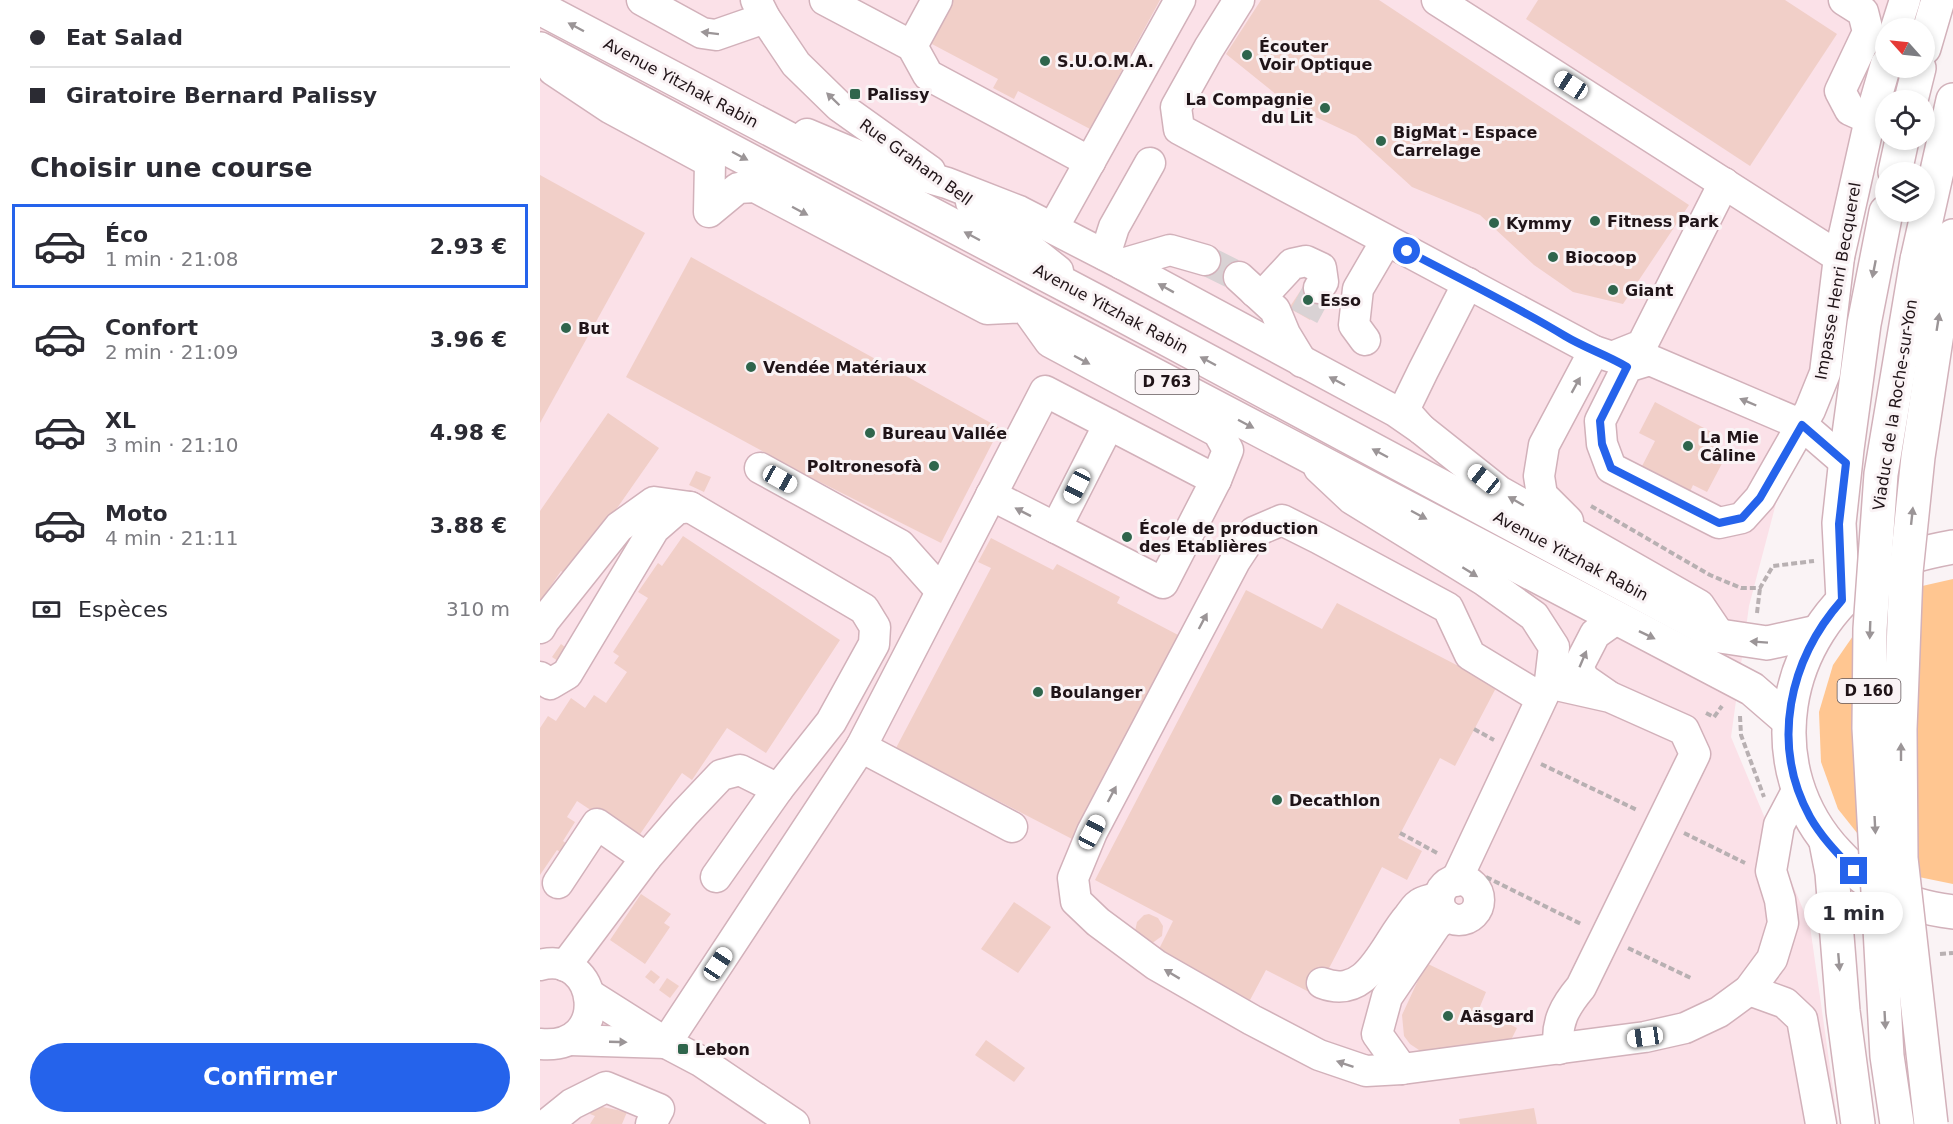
<!DOCTYPE html>
<html lang="fr">
<head>
<meta charset="utf-8">
<style>
  :root { --surface:#fff; --page:#f2f2f3; --text:#2b2b33; --muted:#7c7c81; --line:#e1e1e2; --accent:#2563eb }
  body { margin:0; font-family:"DejaVu Sans",sans-serif; background:var(--page); color:var(--text); height:100vh; display:flex; flex-direction:column; font-size:22px; white-space:nowrap }
  * { box-sizing:border-box; margin:0 }
  p { font-size:20px; color:var(--muted) }
  .icon { flex:none; width:33px; height:33px; fill:none; stroke:currentColor; stroke-width:2; stroke-linecap:round; stroke-linejoin:round }
  .map { position:relative; flex:1; overflow:hidden }
  .drawer { display:flex; flex-direction:column; background:var(--surface); width:540px }
  .drawer>* { flex:none }
  .guide { display:grid; align-content:center; height:132px; padding:0 30px; background:var(--surface) }
  .needle { width:39px; rotate:297deg }
  .tools { position:absolute; left:1335px; top:18px; display:grid; gap:12px }
  .tools a { display:grid; place-items:center; width:60px; height:60px; border-radius:50%; background:var(--surface); box-shadow:0 3px 9px #0003; font-size:30px }
  .end { position:absolute; width:27px; height:27px; margin:-14px; border:8px solid #2563eb; background:#fff; box-shadow:0 0 0 3px #fff }
  .from { border-radius:50% }
  .bubble { position:absolute; height:42px; border-radius:21px; background:var(--surface); box-shadow:0 3px 9px #0003; font-size:20px; font-weight:700; line-height:42px; text-align:center }
  .car { position:absolute; width:18px; height:36px; margin:-18px -9px; border-radius:8px; box-shadow:0 0 4px 2px #0007; background:linear-gradient(#fff 24%,#345 0 40%,#fff 0 76%,#345 0 86%,#fff 0) }
  .guide b { display:flex; align-items:center; gap:21px; height:57px; font-size:22px }
  .guide b+b { border-top:2px solid var(--line) }
  .guide i { width:15px; height:15px; background:var(--text) }
  ul { padding:0; list-style:none }
  li { display:flex; align-items:center; gap:18px; height:84px; margin:0 12px 9px; padding:0 18px; border:3px solid transparent; border-radius:0px }
  li div { flex:1 }
  li b { display:block; font-size:22px }
  li em { font-style:normal; font-weight:700 }
  li.active { border-color:var(--accent) }
  li>.icon { width:54px; height:54px; stroke-width:1.5 }
  h2 { padding:0 30px; font-size:27px; line-height:72px }
  .pay { display:flex; align-items:center; gap:15px; height:66px; padding:0 30px; font-size:22px }
  .pay p { margin-inline-start:auto }
  .cta { display:flex; gap:12px; margin-top:auto; padding:12px 30px }
  .cta a { flex:1; height:69px; border-radius:36px; background:var(--accent); color:#fff; font-size:24px; font-weight:700; line-height:69px; text-align:center }
  main { display:flex; flex:1; min-height:0 }
  .map>svg:first-child { display:block }
  .built { fill:#fbe1e8 }
  .green { fill:#ffc691 }
  .building { fill:#f1cfc8 }
  .lines { fill:none; stroke-linecap:round; stroke-linejoin:round }
  .minor-tunnel { stroke:#d9d2d4; stroke-width:30; stroke-dasharray:30 15; stroke-linecap:butt }
  .minor-casing { stroke:#d2b1ba; stroke-width:33 }
  .major-casing { stroke:#d2b1ba; stroke-width:36 }
  .highway-casing { stroke:#d2b1ba; stroke-width:36 }
  .path { stroke:#b8b0b2; stroke-width:4; stroke-dasharray:6 3; stroke-linecap:butt }
  .minor { stroke:#fff; stroke-width:30 }
  .major { stroke:#fff; stroke-width:33 }
  .highway { stroke:#fff; stroke-width:33 }
  .highway-bridge-casing { stroke:#d2b1ba; stroke-width:36; stroke-linecap:butt }
  .highway-bridge { stroke:#fff; stroke-width:33 }
  .oneway { fill:#9b9597 }
  .route { stroke:#2563eb; stroke-width:8 }
  .poi-dot { fill:#2f654c; stroke:#faf3f5; stroke-width:2 }
  .labels { text-anchor:middle; dominant-baseline:central; stroke-width:6; stroke-linejoin:round; paint-order:stroke }
  .shield { fill:#faf3f5; stroke:#61575a; stroke-width:1.5 }
  .shield-label { font-size:15px; font-weight:bold; fill:#201418 }
  .poi-label { font-size:16px; font-weight:bold; fill:#201418; stroke:#faf3f5; text-anchor:start }
  .street-label { font-size:16px; fill:#201418; stroke:#faf3f5 }
</style>
</head>
<body>
<main>
<section class="drawer">
<div class="guide">
<b><i class="from"></i>Eat Salad</b>
<b><i></i>Giratoire Bernard Palissy</b>
</div>
<h2>Choisir une course</h2>
<ul>
<li class="active"><svg class="icon" aria-label="car" viewBox="0 0 24 24"><path d="M5 17H2v-5l4-1 3-4h7l3 4 3 1v5h-3M9 17h6M6 11h13"/><circle cx="7" cy="17" r="2"/><circle cx="17" cy="17" r="2"/></svg><div><b>Éco</b><p>1 min · 21:08</p></div><em>2.93 €</em></li>
<li><svg class="icon" aria-label="car" viewBox="0 0 24 24"><path d="M5 17H2v-5l4-1 3-4h7l3 4 3 1v5h-3M9 17h6M6 11h13"/><circle cx="7" cy="17" r="2"/><circle cx="17" cy="17" r="2"/></svg><div><b>Confort</b><p>2 min · 21:09</p></div><em>3.96 €</em></li>
<li><svg class="icon" aria-label="car" viewBox="0 0 24 24"><path d="M5 17H2v-5l4-1 3-4h7l3 4 3 1v5h-3M9 17h6M6 11h13"/><circle cx="7" cy="17" r="2"/><circle cx="17" cy="17" r="2"/></svg><div><b>XL</b><p>3 min · 21:10</p></div><em>4.98 €</em></li>
<li><svg class="icon" aria-label="car" viewBox="0 0 24 24"><path d="M5 17H2v-5l4-1 3-4h7l3 4 3 1v5h-3M9 17h6M6 11h13"/><circle cx="7" cy="17" r="2"/><circle cx="17" cy="17" r="2"/></svg><div><b>Moto</b><p>4 min · 21:11</p></div><em>3.88 €</em></li>
</ul>
<div class="pay"><svg class="icon" aria-label="cash" viewBox="0 0 24 24"><path d="M3 7h18v10H3z"/><circle cx="12" cy="12" r="2"/></svg>Espèces<p>310 m</p></div>
<div class="cta"><a>Confirmer</a></div>
</section>
<div class="map">
<svg width="1413" height="1124" viewBox="0 0 1413 1124">
  <rect width="100%" height="100%" fill="#faf3f5"/>
  <!-- built -->
  <polygon class="built" points="0,0 1369,0 1346,28 1346,68 1296,216 1265,393 1209,606 1191,737 1270,926 1298,1124 0,1124"/>
  <!-- green -->
  <polygon class="green" points="1413,579 1413,884 1374,876 1329,848 1298,809 1281,762 1279,712 1293,665 1324,620 1369,589"/>
  <!-- building -->
  <g class="building">
    <polygon points="413,0 620,0 550,129 478,91 474,99 453,88 458,79 390,43"/>
    <polygon points="721,0 839,0 1149,205 1083,304 1033,292 994,265 940,215 872,187 816,136 748,104 686,54"/>
    <polygon points="998,0 1245,0 1297,34 1210,166 986,19"/>
    <polygon points="0,175 105,233 0,423"/>
    <polygon points="151,257 460,428 401,543 268,476 86,377"/>
    <polygon points="767,281 787,291 770,320 749,308"/>
    <polygon points="1115,402 1179,436 1174,447 1187,454 1167,492 1153,485 1148,496 1100,470 1115,441 1099,433"/>
    <polygon points="68,413 119,448 29,577 21,571 0,602 0,511"/>
    <polygon points="156,471 171,477 164,492 149,485"/>
    <polygon points="143,536 300,640 226,753 187,728 152,780 142,773 96,840 37,801 27,817 35,822 23,841 28,845 23,854 17,850 0,875 0,728 8,716 16,721 31,698 45,708 54,695 66,703 87,672 74,663 79,656 73,652 108,598 98,592 118,563 122,566"/>
    <polygon points="451,538 513,570 517,564 580,597 577,603 640,636 534,840 356,748 451,568 438,562"/>
    <polygon points="706,590 782,629 797,603 957,686 915,766 900,758 858,838 882,851 867,880 842,867 775,995 726,970 710,1000 617,953 633,921 555,880"/>
    <polygon points="21,644 30,651 21,663 12,657"/>
    <polygon points="101,894 131,914 124,923 130,927 105,964 70,940"/>
    <polygon points="474,902 511,927 478,973 441,949"/>
    <polygon points="609,914 618,918 623,926 622,936 611,944 595,931 597,922 604,915"/>
    <polygon points="886,963 946,992 939,1009 977,1028 969,1044 885,1054 870,1044 864,1036 862,1015"/>
    <polygon points="111,970 120,977 114,984 105,977"/>
    <polygon points="127,978 139,986 130,998 119,990"/>
    <polygon points="446,1040 485,1068 474,1082 435,1055"/>
    <polygon points="53,1105 87,1112 82,1124 50,1124 55,1116 50,1114"/>
    <polygon points="994,1108 997,1124 920,1124 919,1119"/>
  </g>
  <g class="lines">
    <!-- minor-tunnel -->
    <g class="minor-tunnel">
      <polyline points="665,260 699,277"/>
      <polyline points="764,316 779,288"/>
    </g>
    <defs>
      <g id="minor">
        <polyline points="102,0 162,33 176,35 225,18"/>
        <polyline points="216,0 225,18 256,64 299,106 390,171"/>
        <polyline points="285,0 372,46 388,75 550,162"/>
        <polyline points="699,0 669,48 636,107 639,129 1054,351 1072,357 1102,345 1184,183"/>
        <polyline points="897,0 1299,257"/>
        <polyline points="1304,0 1323,12 1328,32 1300,91 1310,110 1330,119"/>
        <polyline points="1356,28 1365,0"/>
        <polyline points="372,46 397,0"/>
        <polyline points="13,70 70,108 170,162 169,212 198,188 215,187 447,309 485,307 510,342 678,432 688,450 676,480"/>
        <polyline points="267,134 336,163 407,183 479,211 582,264 855,411 881,429 959,491 1159,605 1180,636"/>
        <polyline points="431,202 518,271"/>
        <polyline points="513,228 640,0"/>
        <polyline points="565,255 574,227 610,163"/>
        <polyline points="582,264 630,250 665,260"/>
        <polyline points="699,277 735,310 745,334 762,362"/>
        <polyline points="715,292 727,291 752,264 766,261 781,268 783,282 779,288"/>
        <polyline points="825,340 814,325 818,289 846,241"/>
        <polyline points="881,429 864,410 883,371 928,283"/>
        <polyline points="1306,463 1262,425 1110,360 1087,367 1060,421 1062,444 1071,468 1179,523 1202,518 1220,498 1270,410 1285,373 1299,257 1330,119 1346,64"/>
        <polyline points="220,468 360,545 401,591"/>
        <polyline points="779,468 812,499 945,581 994,616 1014,647 1010,681 916,881"/>
        <polyline points="451,495 516,528"/>
        <polyline points="1028,521 1002,495 999,476 1004,445 1054,351"/>
        <polyline points="0,628 4,621 79,527 114,502 150,507 324,609 335,627 334,644 291,722 238,789 176,877"/>
        <polyline points="0,677 10,684 27,674 114,529 137,509 150,507"/>
        <path d="M 1010,681 L 1021,686 L 1070,697 L 1144,730 L 1155,754 L 1041,987 C 1025,1006 1015,1023 1019,1049"/>
        <polyline points="1067,695 1044,679 1038,667 1055,634 1076,619"/>
        <polyline points="321,747 472,827"/>
        <circle cx="919" cy="900" r="20"/>
        <polyline points="18,883 57,824 106,858"/>
        <polyline points="907,916 896,925 847,997 837,1034 862,1069 1105,1037 1145,1028 1179,1012 1209,990 1232,959 1243,923 1240,900 1231,871 1239,825 1258,789"/>
        <path d="M 0,965 C 59,949 73,1051 0,1044"/>
        <polyline points="25,966 106,858 145,813 181,775 200,770 238,789"/>
        <path d="M 782,983 C 829,1001 844,944 869,916 C 872,912 876,905 881,903 C 886,900 894,899 899,898"/>
        <polyline points="1209,990 1245,1003 1262,1019 1281,1124"/>
        <polyline points="50,995 126,1043 162,1062 254,1124"/>
        <polyline points="30,1040 126,1043"/>
        <polyline points="126,1043 321,747 505,391 676,480 623,583 516,528 569,424"/>
        <polyline points="862,1069 826,1071 779,1055 712,1020 616,965 558,922 536,901 533,878 552,832 695,561 714,532 742,520 778,538 908,608 930,655 1001,698"/>
        <polyline points="7,1124 32,1104 66,1087 119,1109 111,1124"/>
      </g>
      <g id="major">
        <polyline points="0,8 558,302 1180,636 1227,643 1277,632"/>
        <polyline points="0,49 485,307 1212,689 1249,721"/>
        <path d="M 1413,547 C 1386,552 1359,558 1336,573 C 1241,636 1217,769 1298,854 C 1312,869 1329,884 1348,893 C 1368,904 1390,909 1413,912"/>
      </g>
      <g id="highway">
        <polyline points="1384,48 1398,0"/>
        <polyline points="1371,100 1379,68"/>
        <polyline points="1355,172 1362,140"/>
        <polyline points="1377,260 1413,100"/>
        <polyline points="1408,261 1413,236"/>
        <polyline points="1303,600 1299,523 1307,449 1324,324 1346,212"/>
        <polyline points="1286,842 1292,873 1303,1011 1318,1124"/>
      </g>
    </defs>
    <!-- minor casing -->
    <use href="#minor" class="minor-casing"/>
    <!-- major casing -->
    <use href="#major" class="major-casing"/>
    <!-- highway casing -->
    <use href="#highway" class="highway-casing"/>
    <!-- path -->
    <g class="path">
      <polyline points="1051,506 1170,575 1201,588 1220,588 1233,566 1274,561"/>
      <polyline points="1217,613 1220,588"/>
      <polyline points="1166,713 1174,717 1182,706"/>
      <polyline points="1200,716 1201,735 1224,797"/>
      <polyline points="934,729 954,740"/>
      <polyline points="1001,764 1097,810"/>
      <polyline points="860,833 899,854"/>
      <polyline points="1144,833 1205,863"/>
      <polyline points="946,877 1041,924"/>
      <polyline points="1088,948 1153,979"/>
      <polyline points="1400,954 1413,953"/>
    </g>
    <!-- minor -->
    <use href="#minor" class="minor"/>
    <!-- major -->
    <use href="#major" class="major"/>
    <!-- highway -->
    <use href="#highway" class="highway"/>
    <defs>
      <g id="highway-bridge">
        <polyline points="1357,1124 1347,1056 1329,728 1330,629 1341,474 1377,260"/>
        <polyline points="1391,1124 1361,858 1360,729 1366,572 1378,457 1408,261"/>
      </g>
    </defs>
    <!-- highway-bridge casing -->
    <use href="#highway-bridge" class="highway-bridge-casing"/>
    <!-- highway-bridge -->
    <use href="#highway-bridge" class="highway-bridge"/>
  </g>
  <!-- one-way arrows -->
  <defs><path id="oneway-solid" d="M-6-.8H1V-3.2L6.5 0L1 3.2V.8H-6Z" transform="scale(1.5)"/></defs>
  <g class="oneway">
    <use href="#oneway-solid" transform="translate(36 27) rotate(-152)"/>
    <use href="#oneway-solid" transform="translate(170 33) rotate(-173)"/>
    <use href="#oneway-solid" transform="translate(293 99) rotate(-136)"/>
    <use href="#oneway-solid" transform="translate(200 156) rotate(28)"/>
    <use href="#oneway-solid" transform="translate(260 211) rotate(28)"/>
    <use href="#oneway-solid" transform="translate(432 236) rotate(-152)"/>
    <use href="#oneway-solid" transform="translate(1334 269) rotate(101)"/>
    <use href="#oneway-solid" transform="translate(626 288) rotate(-151)"/>
    <use href="#oneway-solid" transform="translate(1398 322) rotate(-81)"/>
    <use href="#oneway-solid" transform="translate(542 360) rotate(28)"/>
    <use href="#oneway-solid" transform="translate(668 361) rotate(-152)"/>
    <use href="#oneway-solid" transform="translate(797 381) rotate(-152)"/>
    <use href="#oneway-solid" transform="translate(1036 385) rotate(-61)"/>
    <use href="#oneway-solid" transform="translate(1208 402) rotate(-157)"/>
    <use href="#oneway-solid" transform="translate(706 424) rotate(28)"/>
    <use href="#oneway-solid" transform="translate(840 453) rotate(-152)"/>
    <use href="#oneway-solid" transform="translate(976 501) rotate(-150)"/>
    <use href="#oneway-solid" transform="translate(483 512) rotate(-153)"/>
    <use href="#oneway-solid" transform="translate(879 515) rotate(28)"/>
    <use href="#oneway-solid" transform="translate(1372 516) rotate(-84)"/>
    <use href="#oneway-solid" transform="translate(930 572) rotate(32)"/>
    <use href="#oneway-solid" transform="translate(663 621) rotate(-62)"/>
    <use href="#oneway-solid" transform="translate(1330 630) rotate(92)"/>
    <use href="#oneway-solid" transform="translate(1107 635) rotate(26)"/>
    <use href="#oneway-solid" transform="translate(1219 642) rotate(-176)"/>
    <use href="#oneway-solid" transform="translate(1043 659) rotate(-67)"/>
    <use href="#oneway-solid" transform="translate(1361 752) rotate(-90)"/>
    <use href="#oneway-solid" transform="translate(572 794) rotate(-62)"/>
    <use href="#oneway-solid" transform="translate(1335 825) rotate(87)"/>
    <use href="#oneway-solid" transform="translate(1299 962) rotate(85)"/>
    <use href="#oneway-solid" transform="translate(632 974) rotate(-149)"/>
    <use href="#oneway-solid" transform="translate(1345 1020) rotate(87)"/>
    <use href="#oneway-solid" transform="translate(78 1042) rotate(2)"/>
    <use href="#oneway-solid" transform="translate(805 1064) rotate(-161)"/>
  </g>
  <g class="lines">
    <!-- route -->
    <path class="route" d="M 867,251 C 920,279 974,305 1025,336 C 1045,348 1067,355 1087,367 L 1060,421 L 1062,444 L 1071,468 L 1179,523 L 1202,518 L 1220,498 L 1262,425 L 1306,463 L 1299,524 L 1302,600 C 1249,660 1230,744 1270,817 C 1282,838 1298,854 1314,871"/>
  </g>
  <!-- markers -->
  <g class="poi-dot">
    <circle cx="707" cy="55" r="6"/>
    <circle cx="505" cy="61" r="6"/>
    <rect x="309" y="88" width="12" height="12" rx="3"/>
    <circle cx="785" cy="108" r="6"/>
    <circle cx="841" cy="141" r="6"/>
    <circle cx="1055" cy="221" r="6"/>
    <circle cx="954" cy="223" r="6"/>
    <circle cx="1013" cy="257" r="6"/>
    <circle cx="1073" cy="290" r="6"/>
    <circle cx="768" cy="300" r="6"/>
    <circle cx="26" cy="328" r="6"/>
    <circle cx="211" cy="367" r="6"/>
    <circle cx="330" cy="433" r="6"/>
    <circle cx="1148" cy="446" r="6"/>
    <circle cx="394" cy="466" r="6"/>
    <circle cx="587" cy="537" r="6"/>
    <circle cx="498" cy="692" r="6"/>
    <circle cx="737" cy="800" r="6"/>
    <circle cx="908" cy="1016" r="6"/>
    <rect x="137" y="1043" width="12" height="12" rx="3"/>
  </g>
  <g class="labels">
    <!-- shield labels -->
    <g class="shield">
      <rect x="595.5" y="370" width="63" height="24" rx="4.5"/>
      <rect x="1297.5" y="679" width="63" height="24" rx="4.5"/>
    </g>
    <g class="shield-label">
      <text x="627" y="382">D 763</text>
      <text x="1329" y="691">D 160</text>
    </g>
    <!-- poi labels -->
    <g class="poi-label">
      <text x="719" y="46">Écouter<tspan x="719" dy="18">Voir Optique</tspan></text>
      <text x="517" y="61">S.U.O.M.A.</text>
      <text x="327" y="94">Palissy</text>
      <text x="773" y="99" text-anchor="end">La Compagnie<tspan x="773" dy="18">du Lit</tspan></text>
      <text x="853" y="132">BigMat - Espace<tspan x="853" dy="18">Carrelage</tspan></text>
      <text x="1067" y="221">Fitness Park</text>
      <text x="966" y="223">Kymmy</text>
      <text x="1025" y="257">Biocoop</text>
      <text x="1085" y="290">Giant</text>
      <text x="780" y="300">Esso</text>
      <text x="38" y="328">But</text>
      <text x="223" y="367">Vendée Matériaux</text>
      <text x="342" y="433">Bureau Vallée</text>
      <text x="1160" y="437">La Mie<tspan x="1160" dy="18">Câline</tspan></text>
      <text x="382" y="466" text-anchor="end">Poltronesofà</text>
      <text x="599" y="528">École de production<tspan x="599" dy="18">des Etablières</tspan></text>
      <text x="510" y="692">Boulanger</text>
      <text x="749" y="800">Decathlon</text>
      <text x="920" y="1016">Aäsgard</text>
      <text x="155" y="1049">Lebon</text>
    </g>
    <!-- street labels -->
    <g class="street-label">
      <text transform="translate(141 83) rotate(28)">Avenue Yitzhak Rabin</text>
      <text transform="translate(376 162) rotate(36)">Rue Graham Bell</text>
      <text transform="translate(1298 281) rotate(-80)">Impasse Henri Becquerel</text>
      <text transform="translate(571 309) rotate(28)">Avenue Yitzhak Rabin</text>
      <text transform="translate(1355 405) rotate(-81)">Viaduc de la Roche-sur-Yon</text>
      <text transform="translate(1031 556) rotate(28)">Avenue Yitzhak Rabin</text>
    </g>
  </g>
</svg>
<div class="tools">
<a><svg class="needle" viewBox="-14 -14 28 28"><path d="M0-13l5 13h-10z" fill="#e53935"/><path d="M0 13l5-13h-10z" fill="#7c7c81"/></svg></a>
<a><svg class="icon" aria-label="locate" viewBox="0 0 24 24"><circle cx="12" cy="12" r="6"/><path d="M12 2v4M12 18v4M2 12h4M18 12h4"/></svg></a>
<a><svg class="icon" aria-label="layers" viewBox="0 0 24 24"><path d="M12 4l9 5-9 5-9-5zM3 14l9 5 9-5"/></svg></a>
</div>
<i class="end from" style="left:867px;top:251px"></i>
<i class="end" style="left:1314px;top:871px"></i>
<div class="bubble" style="left:1264px;top:892px;width:99px">1 min</div>
<i class="car" style="left:1031px;top:85px;rotate:303deg"></i>
<i class="car" style="left:240px;top:479px;rotate:119deg"></i>
<i class="car" style="left:944px;top:479px;rotate:309deg"></i>
<i class="car" style="left:537px;top:486px;rotate:207deg"></i>
<i class="car" style="left:552px;top:832px;rotate:28deg"></i>
<i class="car" style="left:178px;top:964px;rotate:34deg"></i>
<i class="car" style="left:1105px;top:1037px;rotate:262deg"></i>
</div>
</main>
</body>
</html>
